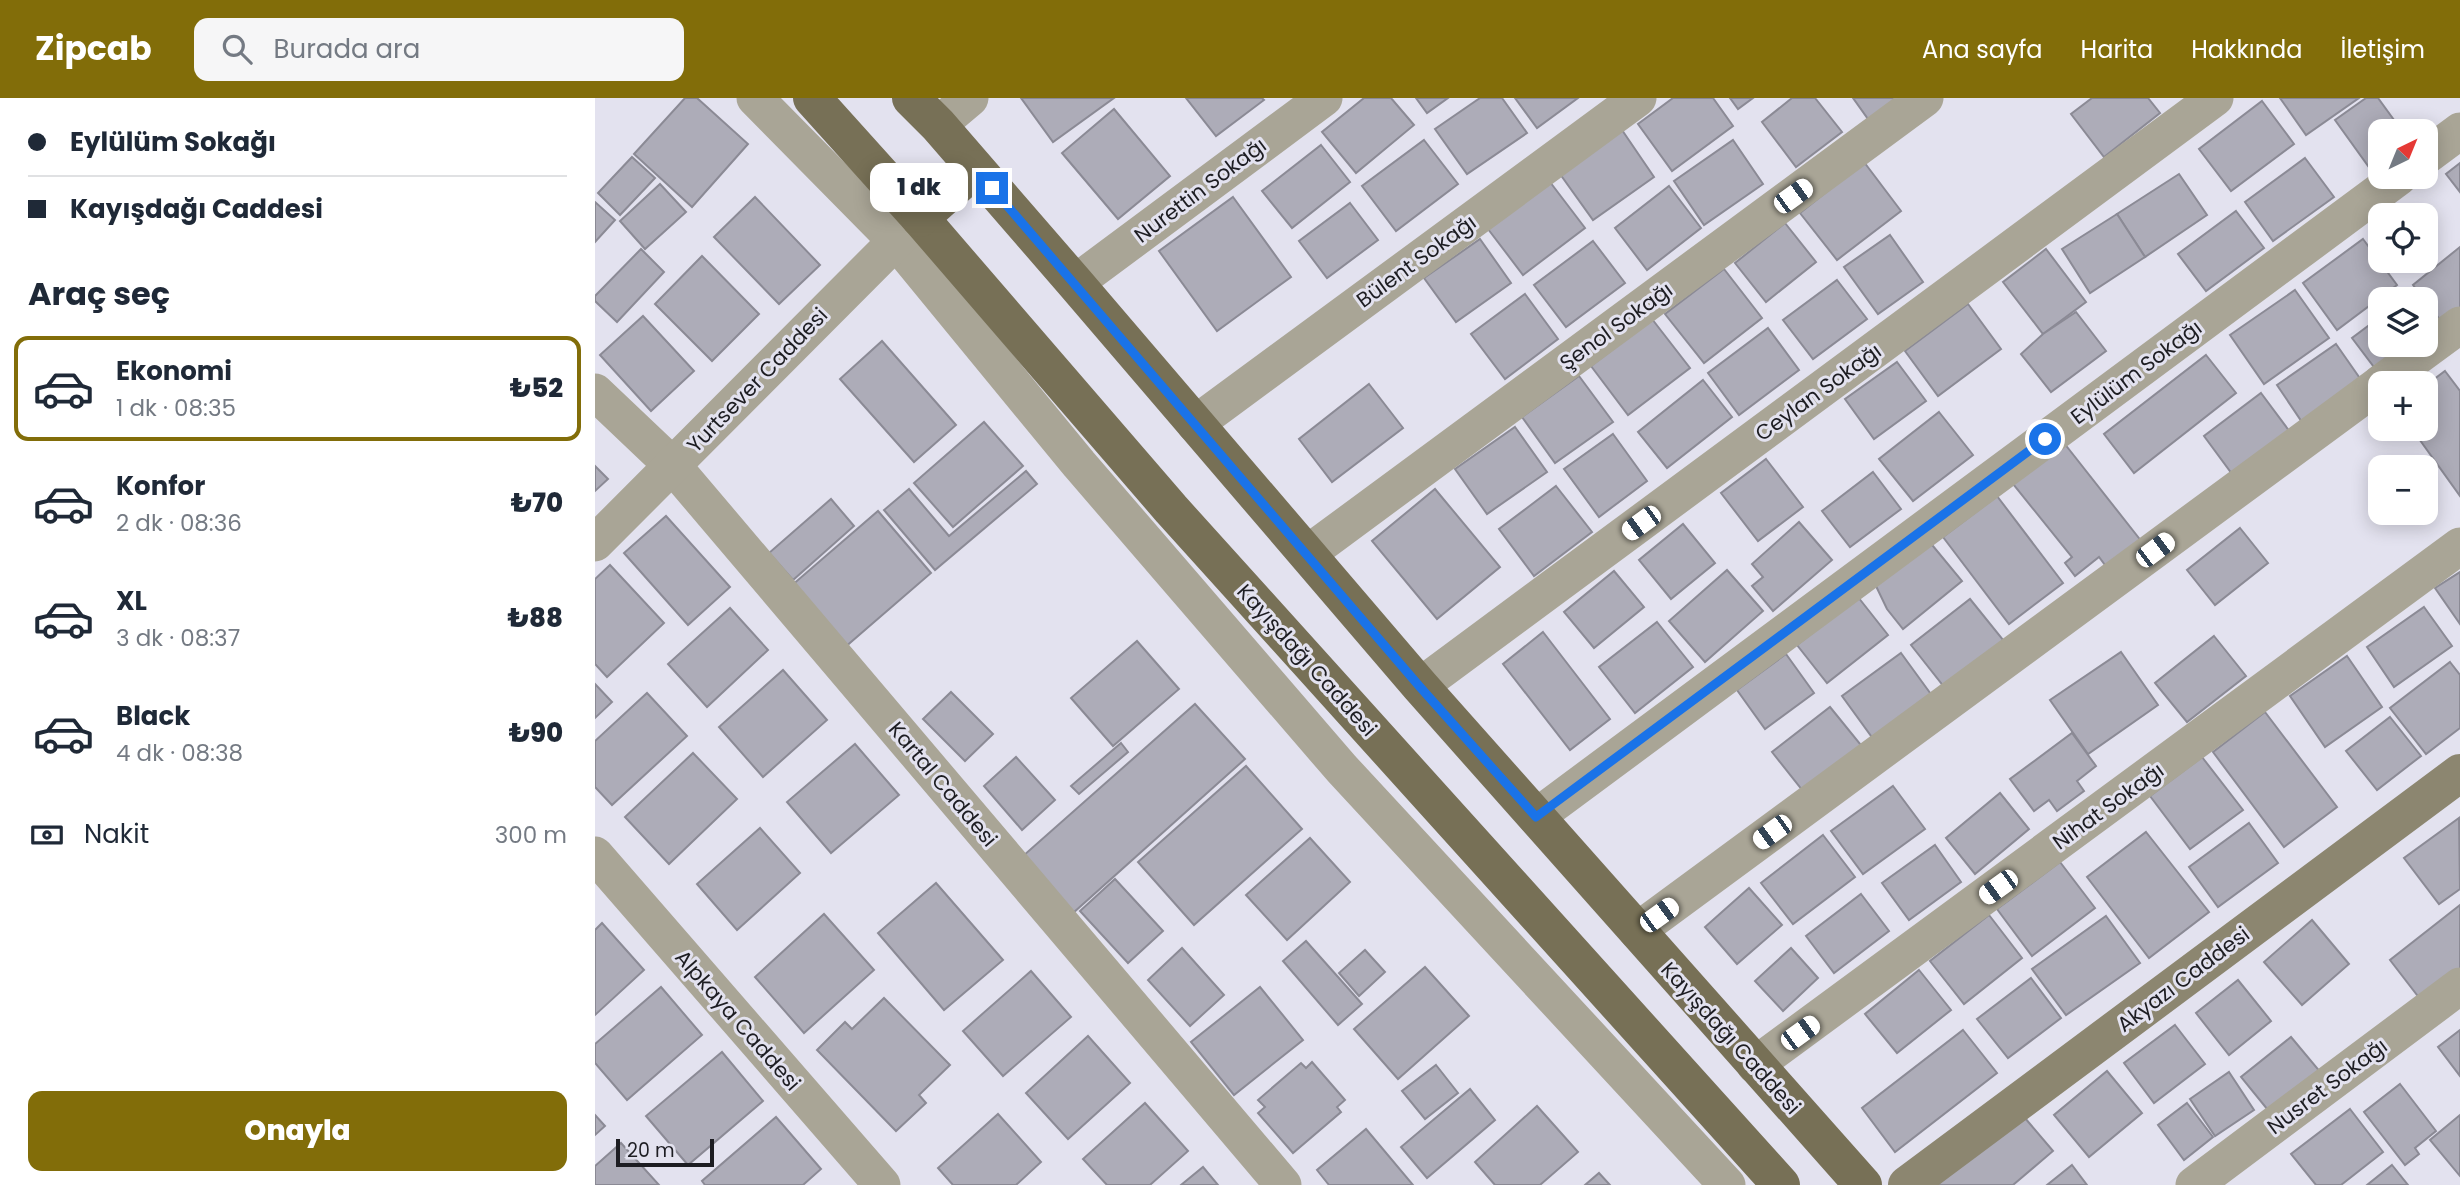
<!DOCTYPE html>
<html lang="tr">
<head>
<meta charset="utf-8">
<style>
  :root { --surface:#fff; --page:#f6f6f7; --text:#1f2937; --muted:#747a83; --line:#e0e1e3; --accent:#826d09 }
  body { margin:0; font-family:Poppins,sans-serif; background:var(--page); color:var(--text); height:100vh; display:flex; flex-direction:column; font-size:26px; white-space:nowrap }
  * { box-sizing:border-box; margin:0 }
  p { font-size:23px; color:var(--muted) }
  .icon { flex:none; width:38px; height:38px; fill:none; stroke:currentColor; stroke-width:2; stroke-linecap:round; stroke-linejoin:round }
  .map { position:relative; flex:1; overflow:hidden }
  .side { display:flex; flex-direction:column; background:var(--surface); width:595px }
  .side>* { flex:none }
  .banner { display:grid; align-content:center; height:154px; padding:0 28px; background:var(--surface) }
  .needle { width:46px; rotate:43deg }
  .tools { position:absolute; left:1773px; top:21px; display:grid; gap:14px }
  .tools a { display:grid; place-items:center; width:70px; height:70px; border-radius:14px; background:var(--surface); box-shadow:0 4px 18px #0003; font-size:35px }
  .scale { position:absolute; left:21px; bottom:18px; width:98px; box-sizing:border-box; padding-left:7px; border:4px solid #1d1d22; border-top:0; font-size:19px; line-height:24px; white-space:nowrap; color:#1d1d22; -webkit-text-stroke:5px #e3e2ef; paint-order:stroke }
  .end { position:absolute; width:32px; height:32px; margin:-16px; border:9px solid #1a73e8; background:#fff; box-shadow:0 0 0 4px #fff }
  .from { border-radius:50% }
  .bubble { position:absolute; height:49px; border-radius:14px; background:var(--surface); box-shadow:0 4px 18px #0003; font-size:23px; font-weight:800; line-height:49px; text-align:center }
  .car { position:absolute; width:21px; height:42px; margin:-21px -10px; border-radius:9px; box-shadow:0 0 5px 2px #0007; background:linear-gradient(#fff 24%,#345 0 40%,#fff 0 76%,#345 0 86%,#fff 0) }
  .banner b { display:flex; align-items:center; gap:24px; height:66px; font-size:26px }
  .banner b+b { border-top:2px solid var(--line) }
  .banner i { width:18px; height:18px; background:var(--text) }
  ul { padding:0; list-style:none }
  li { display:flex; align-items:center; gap:21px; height:105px; margin:0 14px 10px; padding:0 14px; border:4px solid transparent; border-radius:14px }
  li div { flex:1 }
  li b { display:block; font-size:26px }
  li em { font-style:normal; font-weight:800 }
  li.active { border-color:var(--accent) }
  li>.icon { width:63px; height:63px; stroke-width:1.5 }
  h2 { padding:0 28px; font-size:32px; line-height:84px }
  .pay { display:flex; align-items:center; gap:18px; height:77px; padding:0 28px; font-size:26px }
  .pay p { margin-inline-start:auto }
  .cta { display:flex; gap:14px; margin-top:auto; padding:14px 28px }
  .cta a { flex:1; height:80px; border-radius:14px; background:var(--accent); color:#fff; font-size:28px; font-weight:800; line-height:80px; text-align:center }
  header { display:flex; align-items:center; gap:42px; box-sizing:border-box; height:98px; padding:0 35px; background:var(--accent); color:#fff }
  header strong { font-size:33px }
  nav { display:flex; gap:38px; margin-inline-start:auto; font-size:24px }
  .search { width:490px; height:63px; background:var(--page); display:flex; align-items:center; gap:18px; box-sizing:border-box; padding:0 24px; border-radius:14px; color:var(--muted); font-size:26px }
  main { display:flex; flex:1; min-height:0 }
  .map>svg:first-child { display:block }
  .building { fill:#adacb8; stroke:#8b8a95; stroke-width:2 }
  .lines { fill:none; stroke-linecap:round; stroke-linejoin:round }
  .street { stroke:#a9a596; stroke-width:37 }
  .secondary { stroke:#8c8670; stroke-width:38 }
  .primary { stroke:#777056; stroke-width:38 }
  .route { stroke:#1a73e8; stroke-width:9 }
  .labels { text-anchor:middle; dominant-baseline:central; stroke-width:6; stroke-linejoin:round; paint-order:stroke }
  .street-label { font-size:21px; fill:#1d1d22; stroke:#e3e2ef }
</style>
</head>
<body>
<header>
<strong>Zipcab</strong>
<div class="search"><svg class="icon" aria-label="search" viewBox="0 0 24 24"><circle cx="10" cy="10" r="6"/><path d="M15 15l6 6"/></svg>Burada ara</div>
<nav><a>Ana sayfa</a><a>Harita</a><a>Hakkında</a><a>İletişim</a></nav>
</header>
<main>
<section class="side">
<div class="banner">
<b><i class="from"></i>Eylülüm Sokağı</b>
<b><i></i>Kayışdağı Caddesi</b>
</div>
<h2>Araç seç</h2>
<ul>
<li class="active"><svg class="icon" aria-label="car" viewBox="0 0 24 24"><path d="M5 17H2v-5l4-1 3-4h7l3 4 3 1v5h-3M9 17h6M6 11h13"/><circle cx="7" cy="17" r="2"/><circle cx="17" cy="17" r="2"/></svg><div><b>Ekonomi</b><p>1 dk · 08:35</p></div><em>₺52</em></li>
<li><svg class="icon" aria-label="car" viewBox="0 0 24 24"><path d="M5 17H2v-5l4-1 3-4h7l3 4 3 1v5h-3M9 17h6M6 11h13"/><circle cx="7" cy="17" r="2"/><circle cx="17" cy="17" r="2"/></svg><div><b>Konfor</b><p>2 dk · 08:36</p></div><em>₺70</em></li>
<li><svg class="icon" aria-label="car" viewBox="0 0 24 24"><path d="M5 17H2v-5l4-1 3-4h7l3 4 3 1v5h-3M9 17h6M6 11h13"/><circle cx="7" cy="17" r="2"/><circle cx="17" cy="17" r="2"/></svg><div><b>XL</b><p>3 dk · 08:37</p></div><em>₺88</em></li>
<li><svg class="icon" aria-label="car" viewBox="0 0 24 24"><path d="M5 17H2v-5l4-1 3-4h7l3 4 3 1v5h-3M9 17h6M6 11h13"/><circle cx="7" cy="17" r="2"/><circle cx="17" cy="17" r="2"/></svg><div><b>Black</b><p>4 dk · 08:38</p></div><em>₺90</em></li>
</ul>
<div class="pay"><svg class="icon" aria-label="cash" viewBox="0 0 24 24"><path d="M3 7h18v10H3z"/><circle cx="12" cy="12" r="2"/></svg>Nakit<p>300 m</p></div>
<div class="cta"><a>Onayla</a></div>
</section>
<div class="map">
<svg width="1865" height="1087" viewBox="0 0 1865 1087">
  <rect width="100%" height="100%" fill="#e3e2ef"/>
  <!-- building -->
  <g class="building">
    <polygon points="90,0 102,0 153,46 97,109 39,56"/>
    <polygon points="426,0 519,0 458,44"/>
    <polygon points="591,0 667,0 669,2 621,38"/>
    <polygon points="769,0 796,0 819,27 761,75 727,34"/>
    <polygon points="821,0 853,0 832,15"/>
    <polygon points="885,0 907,0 932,35 872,76 840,31"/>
    <polygon points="920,0 983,0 942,30"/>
    <polygon points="1078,0 1118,0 1138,28 1077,73 1043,26"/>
    <polygon points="1135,0 1158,0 1143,11"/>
    <polygon points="1197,0 1220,0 1247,34 1201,69 1167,24"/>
    <polygon points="1258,0 1318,0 1278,28"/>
    <polygon points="1497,0 1553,0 1565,15 1509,59 1476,16"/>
    <polygon points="1685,0 1764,0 1711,37"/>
    <polygon points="1771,0 1783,0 1807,33 1785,33 1785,65 1776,72 1740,22"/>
    <polygon points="1667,3 1699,46 1636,93 1604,51"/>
    <polygon points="519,11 575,78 523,121 467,55"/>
    <polygon points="1027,32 1059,79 998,122 965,76"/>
    <polygon points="829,42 863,86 801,133 767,88"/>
    <polygon points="1138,42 1168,86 1109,127 1079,83"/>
    <polygon points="726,47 755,84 697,130 667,93"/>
    <polygon points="37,59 60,80 25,117 3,95"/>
    <polygon points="1710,60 1739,99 1678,143 1650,104"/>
    <polygon points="1269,64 1306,113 1242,162 1205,115"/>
    <polygon points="1865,65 1865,94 1851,76"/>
    <polygon points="1584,76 1612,117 1550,159 1522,116"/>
    <polygon points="955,84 990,130 928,177 893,131"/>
    <polygon points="65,86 91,114 50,151 25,123"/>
    <polygon points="1074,88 1106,130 1052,172 1020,130"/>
    <polygon points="160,99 225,167 184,206 119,139"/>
    <polygon points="638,99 696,179 622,233 564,153"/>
    <polygon points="0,104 20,122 0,144"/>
    <polygon points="755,105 783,142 732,180 704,143"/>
    <polygon points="1641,113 1669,150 1611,193 1583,156"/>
    <polygon points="1522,116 1550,159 1495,195 1467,151"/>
    <polygon points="1190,125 1221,164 1171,204 1140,165"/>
    <polygon points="1295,137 1328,184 1283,216 1249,169"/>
    <polygon points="885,141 916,185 861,224 829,180"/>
    <polygon points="1768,141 1802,187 1742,232 1708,185"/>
    <polygon points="998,143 1030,185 971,229 939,187"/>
    <polygon points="1865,149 1865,218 1850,228 1818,187"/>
    <polygon points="46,151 69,174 22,224 0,203 0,198"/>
    <polygon points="1451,151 1491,204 1448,236 1408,184"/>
    <polygon points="107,158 164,216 117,263 60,206"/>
    <polygon points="1129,171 1167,220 1109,265 1070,216"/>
    <polygon points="1242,182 1272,221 1218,261 1188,222"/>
    <polygon points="1700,192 1734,240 1669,286 1635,237"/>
    <polygon points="930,196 963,241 910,281 876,236"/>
    <polygon points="1373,206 1406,251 1343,298 1310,253"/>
    <polygon points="1481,214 1511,253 1456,294 1426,256 1448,236"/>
    <polygon points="48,218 99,273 56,313 5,257"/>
    <polygon points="1785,219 1785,247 1825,247 1785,277 1757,240"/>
    <polygon points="1057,221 1095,270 1033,317 996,268"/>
    <polygon points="1173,230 1204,272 1144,317 1113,275"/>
    <polygon points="287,243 361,327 319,364 245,281"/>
    <polygon points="1741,246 1771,289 1711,330 1682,287"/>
    <polygon points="1611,257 1641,295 1539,375 1509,336"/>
    <polygon points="1302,264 1331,303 1279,341 1250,301"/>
    <polygon points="1850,273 1865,293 1865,398 1817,331 1830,331 1830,288"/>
    <polygon points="984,278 1018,324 960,365 927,319"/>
    <polygon points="1108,282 1137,319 1072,370 1043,334"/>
    <polygon points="774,286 808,330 737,384 704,341"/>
    <polygon points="1666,295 1701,342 1643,384 1609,338"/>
    <polygon points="1344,314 1378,357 1318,403 1284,361"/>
    <polygon points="389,324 428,368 358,429 319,385"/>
    <polygon points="920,329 952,374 892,416 860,371"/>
    <polygon points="1018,336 1052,383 1004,419 969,371"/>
    <polygon points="1469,345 1547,444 1513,471 1504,459 1480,478 1470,465 1477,459 1418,386"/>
    <polygon points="1171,361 1208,409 1163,443 1126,395"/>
    <polygon points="0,368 13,381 0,393"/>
    <polygon points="431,373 442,386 340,472 289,412 314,391 354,438"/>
    <polygon points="1278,374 1306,411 1255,449 1227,413"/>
    <polygon points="961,388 997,434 939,478 904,431"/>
    <polygon points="840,391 905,469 842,521 777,443"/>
    <polygon points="1402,398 1468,485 1414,526 1348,439"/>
    <polygon points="236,401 259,428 198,482 174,455"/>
    <polygon points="283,413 336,475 249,550 196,488"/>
    <polygon points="71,418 135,489 93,527 29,455"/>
    <polygon points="1204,424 1237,462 1178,513 1157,488 1168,479 1157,466"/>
    <polygon points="1088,426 1120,465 1076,501 1044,462"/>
    <polygon points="1645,430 1673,465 1620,507 1592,472"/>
    <polygon points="1333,442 1367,483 1308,531 1292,511 1280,486"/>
    <polygon points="15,467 69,525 12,579 0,566 0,481"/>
    <polygon points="1132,472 1168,513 1110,564 1074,523"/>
    <polygon points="1019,473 1049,509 999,550 969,514"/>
    <polygon points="1865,474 1865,526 1840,490"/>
    <polygon points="1263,499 1293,537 1232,585 1202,547"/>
    <polygon points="1375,501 1409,543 1350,590 1316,547"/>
    <polygon points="1829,509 1857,548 1799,589 1772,549"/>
    <polygon points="135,510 173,552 112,609 73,566"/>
    <polygon points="1062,524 1098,569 1040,615 1004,569"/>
    <polygon points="948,534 1015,621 975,652 908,566"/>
    <polygon points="1619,538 1651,578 1592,624 1560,585"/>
    <polygon points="542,543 584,591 518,648 476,600"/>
    <polygon points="1526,554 1563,607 1493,656 1455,602"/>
    <polygon points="1306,555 1338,599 1279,642 1247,598"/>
    <polygon points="1191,556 1219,595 1170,631 1142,592"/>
    <polygon points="1752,558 1787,609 1730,649 1695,598"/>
    <polygon points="1855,564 1865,577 1865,630 1831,656 1795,610"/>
    <polygon points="188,572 232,622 168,679 124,629"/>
    <polygon points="0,586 17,604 0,620"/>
    <polygon points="356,594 398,636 370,663 328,621"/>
    <polygon points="52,595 92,638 17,707 0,689 0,643"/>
    <polygon points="600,606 650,661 478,815 428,758"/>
    <polygon points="1235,609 1270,652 1212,698 1177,654"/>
    <polygon points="1670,614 1742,709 1689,749 1618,654"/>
    <polygon points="1795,619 1826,658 1782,692 1751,653"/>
    <polygon points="1477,635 1501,668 1482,683 1489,693 1462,713 1454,702 1439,713 1415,681"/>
    <polygon points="526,645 533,654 484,696 476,688"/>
    <polygon points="260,646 304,697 236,755 192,704"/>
    <polygon points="98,655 142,701 74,766 30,719"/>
    <polygon points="421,659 460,702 427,732 389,688"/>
    <polygon points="1607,659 1648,712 1595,751 1555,698"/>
    <polygon points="651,668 707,731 599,827 543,764"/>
    <polygon points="1298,688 1330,731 1268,776 1236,733"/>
    <polygon points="1405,695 1434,731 1380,776 1351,740"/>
    <polygon points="1864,720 1865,791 1844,806 1809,760"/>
    <polygon points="1654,725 1683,765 1623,809 1594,769"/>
    <polygon points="165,730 205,775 142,832 102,786"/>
    <polygon points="1551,734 1614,814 1554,860 1492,779"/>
    <polygon points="1228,737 1260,779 1198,826 1166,785"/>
    <polygon points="715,740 755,784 692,842 651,797"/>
    <polygon points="1340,747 1366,784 1314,822 1287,785"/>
    <polygon points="1465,764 1500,810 1437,858 1402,811"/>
    <polygon points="520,781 568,833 533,865 485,813"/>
    <polygon points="341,785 408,862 349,912 283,835"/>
    <polygon points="1154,790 1187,827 1142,866 1110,829"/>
    <polygon points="1266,796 1294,833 1239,875 1211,838"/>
    <polygon points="1865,807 1865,878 1829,906 1795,862"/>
    <polygon points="229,816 279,872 209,935 160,879"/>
    <polygon points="1394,817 1427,860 1369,906 1335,863"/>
    <polygon points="1511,818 1545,865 1471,917 1437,871"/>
    <polygon points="1717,822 1754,866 1707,907 1669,864"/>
    <polygon points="7,825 49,872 0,917 0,832"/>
    <polygon points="711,843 767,906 743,927 688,863"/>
    <polygon points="587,850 629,897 595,928 553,882"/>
    <polygon points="1196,850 1223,880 1188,913 1160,883"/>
    <polygon points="770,852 790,874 764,898 744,875"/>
    <polygon points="830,869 874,918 803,981 759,931"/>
    <polygon points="1324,872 1356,912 1302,955 1270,916"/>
    <polygon points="436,873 476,919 408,978 368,933"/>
    <polygon points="1436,880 1466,920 1413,960 1382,921"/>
    <polygon points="1643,882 1676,923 1634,957 1601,915"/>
    <polygon points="66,889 107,937 32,1002 0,965 0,946"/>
    <polygon points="665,889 708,942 639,997 596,944"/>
    <polygon points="289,900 355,967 324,997 331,1005 301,1033 222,952 250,924 257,931"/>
    <polygon points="1580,927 1610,966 1559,1005 1529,965"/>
    <polygon points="1368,932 1402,975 1300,1054 1267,1010"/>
    <polygon points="1865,932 1865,978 1843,949"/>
    <polygon points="493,938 535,985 473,1041 431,995"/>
    <polygon points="1696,939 1727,976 1677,1017 1646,979"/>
    <polygon points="127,954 168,1003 93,1067 51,1018"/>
    <polygon points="717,964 750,1002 742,1009 746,1014 698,1055 663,1015 670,1009 663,1002 706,965 711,970"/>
    <polygon points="841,967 863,995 830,1021 807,993"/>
    <polygon points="1512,973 1547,1015 1494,1059 1459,1017"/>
    <polygon points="1634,974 1659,1012 1620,1038 1595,1001"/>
    <polygon points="1805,986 1841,1033 1820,1050 1824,1056 1810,1067 1769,1014"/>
    <polygon points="875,991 900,1022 832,1080 806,1049"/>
    <polygon points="550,1005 593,1053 555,1087 512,1087 488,1061"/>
    <polygon points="1592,1005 1618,1039 1589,1062 1563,1027"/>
    <polygon points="942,1008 983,1054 945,1087 900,1087 880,1064"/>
    <polygon points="1755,1011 1788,1054 1746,1087 1721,1087 1696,1056"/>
    <polygon points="1424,1013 1458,1053 1418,1087 1339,1087"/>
    <polygon points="403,1016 446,1064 421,1087 358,1087 343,1070"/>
    <polygon points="0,1017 10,1028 0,1037"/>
    <polygon points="1865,1017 1865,1078 1835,1042"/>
    <polygon points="181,1019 226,1071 208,1087 110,1087 107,1083"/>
    <polygon points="771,1031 818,1087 734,1087 722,1072"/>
    <polygon points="26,1045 64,1087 0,1087 0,1068"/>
    <polygon points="1477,1067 1492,1087 1452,1087"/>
    <polygon points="1797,1067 1813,1087 1772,1087"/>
    <polygon points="608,1069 623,1087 586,1087"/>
    <polygon points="1004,1075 1015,1087 990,1087"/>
  </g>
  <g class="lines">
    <!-- street -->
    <g class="street">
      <polyline points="160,0 300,142 484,366 747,671 1132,1087"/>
      <polyline points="343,27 375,0"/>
      <polyline points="1830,59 1865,33"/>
      <polyline points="480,185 729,0"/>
      <polyline points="1786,285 1865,227"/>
      <polyline points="0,294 78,368 688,1087"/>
      <polyline points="600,326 1043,0"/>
      <polyline points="0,445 319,125"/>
      <polyline points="712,456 1330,0"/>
      <polyline points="825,588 1620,0"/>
      <polyline points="941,719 1804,79"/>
      <polyline points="0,757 287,1087"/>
      <polyline points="1042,833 1785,286"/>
      <polyline points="1160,967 1865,448"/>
      <polyline points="1599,1087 1865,888"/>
    </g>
    <!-- secondary -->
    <polyline class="secondary" points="1312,1087 1865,675"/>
    <!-- primary -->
    <g class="primary">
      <polyline points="217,0 325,120 576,411 1186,1087"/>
      <polyline points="316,0 343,27 480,185 825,588 1268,1087"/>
      <polyline points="325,120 380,71"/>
    </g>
  </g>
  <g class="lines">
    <!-- route -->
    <polyline class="route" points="397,90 825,589 941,719 1450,341"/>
  </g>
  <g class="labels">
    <!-- street labels -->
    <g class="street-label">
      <text transform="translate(605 92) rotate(-37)">Nurettin Sokağı</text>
      <text transform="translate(821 163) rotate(-36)">Bülent Sokağı</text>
      <text transform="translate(1021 228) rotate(-36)">Şenol Sokağı</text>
      <text transform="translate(1541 274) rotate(-37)">Eylülüm Sokağı</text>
      <text transform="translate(162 282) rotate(-46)">Yurtsever Caddesi</text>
      <text transform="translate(1223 294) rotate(-36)">Ceylan Sokağı</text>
      <text transform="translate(712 562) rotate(48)">Kayışdağı Caddesi</text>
      <text transform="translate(348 686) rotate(50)">Kartal Caddesi</text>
      <text transform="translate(1513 708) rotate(-36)">Nihat Sokağı</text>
      <text transform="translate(1588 881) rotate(-37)">Akyazı Caddesi</text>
      <text transform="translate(143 922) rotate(49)">Alpkaya Caddesi</text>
      <text transform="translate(1136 940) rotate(48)">Kayışdağı Caddesi</text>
      <text transform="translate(1732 988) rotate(-37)">Nusret Sokağı</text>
    </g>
  </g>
</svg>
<div class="tools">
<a><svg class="needle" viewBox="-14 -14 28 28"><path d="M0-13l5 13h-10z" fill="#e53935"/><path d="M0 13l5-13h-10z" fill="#747a83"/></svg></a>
<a><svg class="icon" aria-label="locate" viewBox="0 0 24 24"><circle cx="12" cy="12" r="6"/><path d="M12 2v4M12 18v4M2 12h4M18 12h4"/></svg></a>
<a><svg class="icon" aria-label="layers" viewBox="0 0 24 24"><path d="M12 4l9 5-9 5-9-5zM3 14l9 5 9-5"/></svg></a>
<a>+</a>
<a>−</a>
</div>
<div class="scale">20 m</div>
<i class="end from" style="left:1450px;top:341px"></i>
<i class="end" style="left:397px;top:90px"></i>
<div class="bubble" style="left:275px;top:65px;width:98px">1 dk</div>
<i class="car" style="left:1198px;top:98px;rotate:54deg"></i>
<i class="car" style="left:1046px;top:425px;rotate:234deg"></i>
<i class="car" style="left:1560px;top:452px;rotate:53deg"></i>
<i class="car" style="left:1177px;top:734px;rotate:234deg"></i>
<i class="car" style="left:1403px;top:789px;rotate:234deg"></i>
<i class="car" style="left:1064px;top:817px;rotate:54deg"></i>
<i class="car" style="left:1205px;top:935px;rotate:54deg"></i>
</div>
</main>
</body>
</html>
